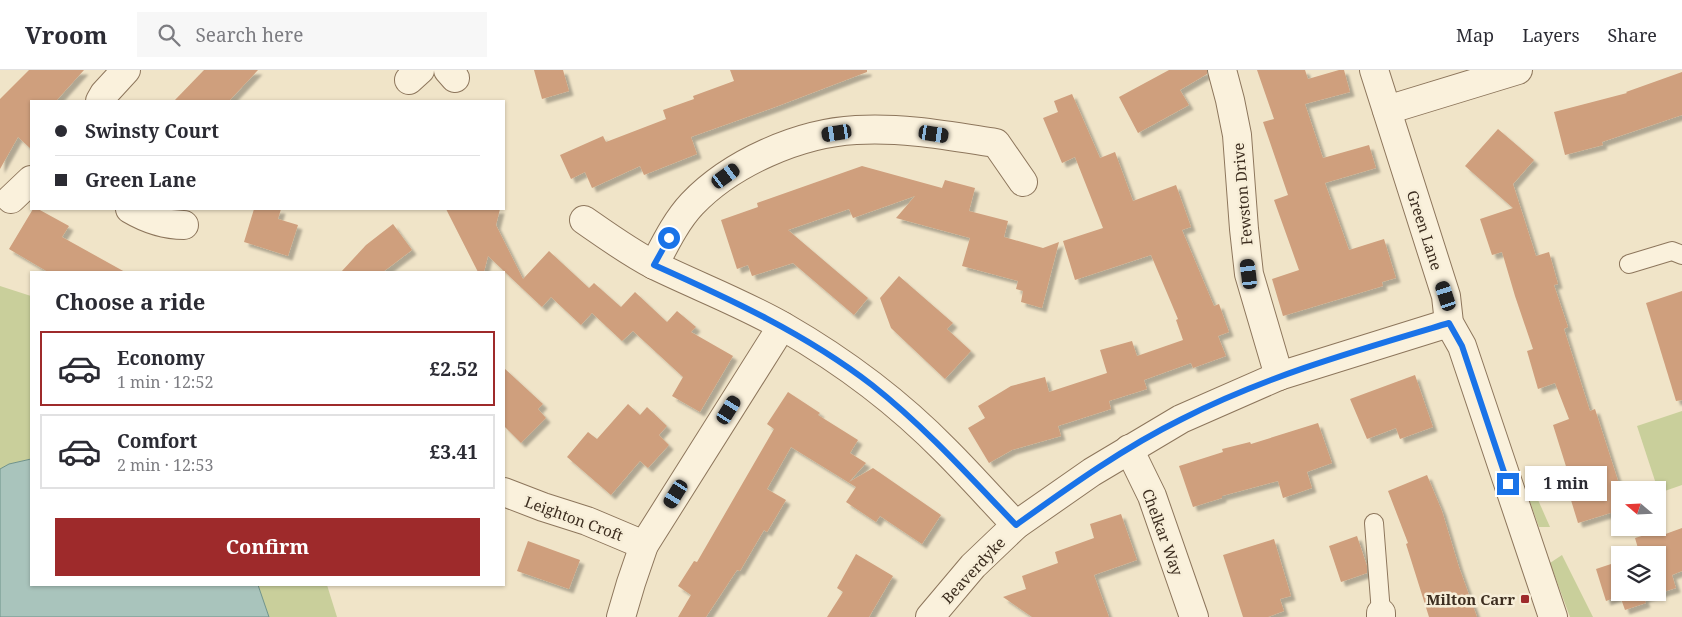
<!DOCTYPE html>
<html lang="en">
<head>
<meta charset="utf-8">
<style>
  :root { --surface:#fff; --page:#f7f7f7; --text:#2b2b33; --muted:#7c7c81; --line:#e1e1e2; --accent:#9e2a2b }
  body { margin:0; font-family:"Noto Serif",serif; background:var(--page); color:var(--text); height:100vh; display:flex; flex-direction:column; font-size:19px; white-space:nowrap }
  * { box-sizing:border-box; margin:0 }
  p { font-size:16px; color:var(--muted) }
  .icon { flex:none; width:28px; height:28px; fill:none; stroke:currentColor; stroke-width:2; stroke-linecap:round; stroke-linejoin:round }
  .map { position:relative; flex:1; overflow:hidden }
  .panel { position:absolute; left:30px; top:201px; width:475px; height:315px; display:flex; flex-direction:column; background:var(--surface); border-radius:0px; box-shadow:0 1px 4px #0004 }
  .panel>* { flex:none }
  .top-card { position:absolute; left:30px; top:30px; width:475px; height:110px; border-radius:0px; box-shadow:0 1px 4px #0004; display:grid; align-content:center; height:110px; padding:0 25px; background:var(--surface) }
  .needle { width:32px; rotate:289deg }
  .tools { position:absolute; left:1611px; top:411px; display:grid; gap:10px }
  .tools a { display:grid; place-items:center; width:55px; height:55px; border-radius:0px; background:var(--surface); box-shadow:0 1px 4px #0004; font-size:25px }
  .end { position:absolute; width:22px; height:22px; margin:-11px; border:6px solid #1a73e8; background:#fff; box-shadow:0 0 0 2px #fff }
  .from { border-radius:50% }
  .bubble { position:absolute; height:35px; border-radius:0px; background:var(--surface); box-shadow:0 1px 4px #0004; font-size:16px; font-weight:700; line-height:35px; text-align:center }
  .car { position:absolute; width:15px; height:30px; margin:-15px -8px; border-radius:6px; box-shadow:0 0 4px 1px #0007; background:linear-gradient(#222 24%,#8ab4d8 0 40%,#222 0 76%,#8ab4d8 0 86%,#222 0) }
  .top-card b { display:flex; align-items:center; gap:18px; height:48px; font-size:19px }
  .top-card b+b { border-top:1px solid var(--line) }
  .top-card i { width:12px; height:12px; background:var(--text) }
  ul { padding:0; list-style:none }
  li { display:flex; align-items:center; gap:15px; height:75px; margin:0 10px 8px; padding:0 15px; border:2px solid var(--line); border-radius:0px }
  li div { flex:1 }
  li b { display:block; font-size:19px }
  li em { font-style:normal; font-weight:700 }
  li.on { border-color:var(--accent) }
  li>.icon { width:45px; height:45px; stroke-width:1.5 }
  h2 { padding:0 25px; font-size:22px; line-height:60px }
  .primary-button { display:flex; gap:10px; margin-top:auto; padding:10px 25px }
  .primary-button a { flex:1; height:58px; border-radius:0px; background:var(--accent); color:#fff; font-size:20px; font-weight:700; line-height:58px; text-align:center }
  header { display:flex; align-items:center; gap:30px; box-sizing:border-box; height:70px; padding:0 25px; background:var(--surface); border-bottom:1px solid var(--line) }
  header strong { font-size:24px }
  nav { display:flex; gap:28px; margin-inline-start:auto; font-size:18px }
  .search { width:350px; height:45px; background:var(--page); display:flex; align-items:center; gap:12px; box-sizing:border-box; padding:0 18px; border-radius:0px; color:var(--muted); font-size:19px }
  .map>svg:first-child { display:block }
  .green { fill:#c9cf9b }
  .water { fill:#a9c4bc; stroke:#6f938a }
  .building { fill:#cf9f7d; filter:url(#shadow) }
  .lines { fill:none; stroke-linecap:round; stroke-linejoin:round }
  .service-casing { stroke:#8d765c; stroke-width:20 }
  .minor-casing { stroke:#8d765c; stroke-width:30 }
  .tertiary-casing { stroke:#8d765c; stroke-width:30 }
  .service { stroke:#faf1dc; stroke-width:18 }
  .minor { stroke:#faf1dc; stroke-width:28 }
  .tertiary { stroke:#faf1dc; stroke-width:28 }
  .route { stroke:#1a73e8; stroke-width:6 }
  .poi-dot { fill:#9e2a2b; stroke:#f7eed8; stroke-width:2 }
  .labels { text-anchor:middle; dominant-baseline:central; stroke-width:5; stroke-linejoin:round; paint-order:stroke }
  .street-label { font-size:15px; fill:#3d2e20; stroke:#f7eed8 }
  .poi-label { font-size:15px; font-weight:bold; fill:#3d2e20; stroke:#f7eed8; text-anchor:end }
</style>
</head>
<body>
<header>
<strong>Vroom</strong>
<div class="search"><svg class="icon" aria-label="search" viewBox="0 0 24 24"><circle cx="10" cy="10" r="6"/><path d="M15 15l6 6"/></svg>Search here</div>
<nav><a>Map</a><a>Layers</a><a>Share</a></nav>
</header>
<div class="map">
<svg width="1682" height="547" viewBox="0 0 1682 547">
  <defs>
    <filter id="shadow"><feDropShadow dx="4.5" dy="4.5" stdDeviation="1" flood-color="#0004"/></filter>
  </defs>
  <rect width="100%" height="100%" fill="#f0e4c8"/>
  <!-- green -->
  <g class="green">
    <polygon points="0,216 31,226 31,389 9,394 0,399"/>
    <polygon points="1682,341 1682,415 1659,423 1637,356"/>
    <polygon points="1531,414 1550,457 1539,457 1525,418"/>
    <polygon points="1562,485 1593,547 1570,547 1550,493"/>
    <polygon points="258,515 327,515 337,547 269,547"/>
  </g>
  <!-- water -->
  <polygon class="water" points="31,389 31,515 258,515 269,547 0,547 0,399 9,394"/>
  <!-- building -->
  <g class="building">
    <polygon points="29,0 84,0 56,31 31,31 31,79 18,67 0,99 0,29"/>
    <polygon points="204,0 258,0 229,31 174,31"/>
    <polygon points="534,0 563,0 569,21 542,29"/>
    <polygon points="730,0 867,0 867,2 778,36 691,67 697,84 644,105 640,96 592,118 585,102 571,109 560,85 603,66 606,72 666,49 663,40 694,29 693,26 734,11"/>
    <polygon points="1169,0 1207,0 1207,4 1180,20 1189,35 1138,63 1119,27"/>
    <polygon points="1257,0 1305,0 1308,9 1339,0 1344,0 1350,22 1305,34 1323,88 1369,75 1376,98 1325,113 1349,180 1384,169 1396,208 1382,212 1383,216 1283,246 1272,209 1299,200 1274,130 1288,125 1263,52 1274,49"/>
    <polygon points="1682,2 1682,45 1602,72 1603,75 1565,85 1554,42 1627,23 1626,22"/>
    <polygon points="1072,24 1100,88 1115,82 1133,131 1176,115 1191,157 1182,160 1214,236 1219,234 1229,262 1218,266 1226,286 1193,298 1191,293 1144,310 1147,319 1109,331 1111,339 1058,356 1061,366 1012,380 989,393 968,358 985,348 978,336 1011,316 1045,307 1049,322 1107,303 1100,280 1132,271 1137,286 1183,270 1176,250 1178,249 1151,185 1075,210 1063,171 1103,158 1075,87 1062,93 1043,48 1058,42 1054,31"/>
    <polygon points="1498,59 1534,90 1513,114 1536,186 1549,182 1558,214 1554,215 1568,257 1564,259 1590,341 1595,339 1620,417 1620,440 1578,453 1570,427 1575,425 1553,355 1569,349 1555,313 1538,319 1527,281 1533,279 1515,226 1502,182 1492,185 1480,149 1513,138 1465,96"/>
    <polygon points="862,96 942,118 945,110 975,118 969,141 1008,151 1004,167 1043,178 1059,172 1042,238 1021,232 1023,221 1016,219 1018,211 962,196 970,168 896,148 915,126 853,148 849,139 788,160 868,228 854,245 793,193 752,206 748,195 737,199 721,150 758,137 757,133"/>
    <polygon points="33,139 38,139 69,156 62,167 125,202 48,202 9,179"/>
    <polygon points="254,139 281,139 278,149 298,155 288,186 244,172"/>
    <polygon points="446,139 500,139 496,155 523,209 549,181 589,218 594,213 621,237 635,222 667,252 677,241 696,257 691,262 733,286 700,342 672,326 683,307 633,261 622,271 592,243 581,255 551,227 542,237 488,186 484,202 478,202"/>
    <polygon points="393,154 412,180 383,202 341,202 366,175"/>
    <polygon points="899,206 953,253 947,259 971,281 945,309 891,258 880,228"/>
    <polygon points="1682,221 1682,330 1676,331 1646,233"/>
    <polygon points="504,298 543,334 538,339 546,348 521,373 504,356"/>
    <polygon points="1415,305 1433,357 1400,369 1396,358 1367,369 1350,329"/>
    <polygon points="788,322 820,343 818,345 858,370 850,383 866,393 849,412 873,398 941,445 922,474 880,446 876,452 846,432 856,417 791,377 767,419 786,430 767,462 764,460 740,501 737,500 706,547 678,547 691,525 678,516 694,491 697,492 774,359 767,354"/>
    <polygon points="628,334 640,345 647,337 667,356 659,365 669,375 648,398 640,391 611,425 567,387 588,362 597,369"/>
    <polygon points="1318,353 1332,393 1307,402 1312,418 1283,428 1278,411 1222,426 1222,428 1193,437 1179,396 1223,382 1222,379 1250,372 1251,374"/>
    <polygon points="1427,405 1442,441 1459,497 1477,547 1429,547 1406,474 1408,473 1388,421"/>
    <polygon points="1121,444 1137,490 1094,505 1109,547 1032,547 1003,527 1026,519 1022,506 1058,493 1055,482 1094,468 1090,454"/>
    <polygon points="1682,458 1682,501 1672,505 1676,518 1644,528 1646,533 1625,540 1620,526 1606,531 1596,499 1620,491 1620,522 1658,522 1658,485 1639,485 1640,485 1635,468 1658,461 1660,466"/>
    <polygon points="1357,466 1367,496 1367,503 1341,512 1329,476"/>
    <polygon points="1274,469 1291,526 1280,529 1284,541 1268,547 1243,547 1223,485"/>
    <polygon points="528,471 580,490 569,519 517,501"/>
    <polygon points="856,484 893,506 869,547 827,547 843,522 837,518"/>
  </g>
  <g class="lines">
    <defs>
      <g id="service">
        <polyline points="1629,194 1672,181 1682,185"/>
        <polyline points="1374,453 1381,543"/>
      </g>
      <g id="minor">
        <polyline points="448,0 455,8"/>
        <polyline points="1222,0 1230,30 1237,65 1244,159 1249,204 1279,306"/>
        <polyline points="409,10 420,0"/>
        <polyline points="100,31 104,24 126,0"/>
        <polyline points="1387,40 1518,0"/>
        <polyline points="11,129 31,110"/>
        <path d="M 130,139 C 147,149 164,155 184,155"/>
        <path d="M 584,150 C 607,166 629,182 654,195 C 697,216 742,233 784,257 C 843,291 898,332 946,381 C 970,405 993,431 1016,455"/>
        <path d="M 654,195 C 665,174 676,151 692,134 C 731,93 799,63 856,60 C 903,57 950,66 996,73 L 1023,112"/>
        <polyline points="1129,379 1152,426 1194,547"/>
        <polyline points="504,422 543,437 587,451 644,475"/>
        <polyline points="621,547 631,513 644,475 782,256"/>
        <polyline points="930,547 973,496 1016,455 1092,402 1181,349 1279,306 1449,253"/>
        <polyline points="1381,547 1381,543"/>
      </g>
      <polyline id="tertiary" points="1374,0 1446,226 1449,253 1462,276 1553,547"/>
    </defs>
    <!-- service casing -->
    <use href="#service" class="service-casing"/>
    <!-- minor casing -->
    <use href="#minor" class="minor-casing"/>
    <!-- tertiary casing -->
    <use href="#tertiary" class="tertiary-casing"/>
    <!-- service -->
    <use href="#service" class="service"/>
    <!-- minor -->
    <use href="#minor" class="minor"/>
    <!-- tertiary -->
    <use href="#tertiary" class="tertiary"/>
  </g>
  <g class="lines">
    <!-- route -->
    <path class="route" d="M 669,168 L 654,195 C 730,229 806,264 872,315 C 925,357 970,407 1016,455 C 1069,417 1123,378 1182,349 C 1266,306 1358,280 1449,253 L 1462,276 L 1508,414"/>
  </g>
  <!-- markers -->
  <rect class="poi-dot" x="1520" y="524" width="10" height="10" rx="2.5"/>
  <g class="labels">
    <!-- street labels -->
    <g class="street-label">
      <text transform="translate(1242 124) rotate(-95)">Fewston Drive</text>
      <text transform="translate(1425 160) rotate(72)">Green Lane</text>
      <text transform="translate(574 448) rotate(20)">Leighton Croft</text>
      <text transform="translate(1163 462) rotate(70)">Chelkar Way</text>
      <text transform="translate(973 500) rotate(-47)">Beaverdyke</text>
    </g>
    <!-- poi labels -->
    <g class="poi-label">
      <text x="1515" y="529">Milton Carr</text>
    </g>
  </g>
</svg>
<div class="tools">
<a><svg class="needle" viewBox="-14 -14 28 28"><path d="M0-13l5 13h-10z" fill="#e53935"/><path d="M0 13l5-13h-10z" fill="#7c7c81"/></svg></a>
<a><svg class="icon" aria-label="layers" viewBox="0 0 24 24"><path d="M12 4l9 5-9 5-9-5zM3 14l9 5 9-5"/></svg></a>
</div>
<i class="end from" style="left:669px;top:168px"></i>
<i class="end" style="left:1508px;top:414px"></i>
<div class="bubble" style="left:1525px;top:396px;width:82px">1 min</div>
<i class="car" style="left:837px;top:63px;rotate:261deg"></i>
<i class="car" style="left:934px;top:64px;rotate:99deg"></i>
<i class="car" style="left:726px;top:106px;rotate:54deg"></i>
<i class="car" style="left:1249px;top:204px;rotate:353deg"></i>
<i class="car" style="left:1446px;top:226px;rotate:342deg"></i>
<i class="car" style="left:729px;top:340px;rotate:32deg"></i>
<i class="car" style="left:676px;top:424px;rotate:212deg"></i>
<div class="top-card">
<b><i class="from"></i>Swinsty Court</b>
<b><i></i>Green Lane</b>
</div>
<section class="panel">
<h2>Choose a ride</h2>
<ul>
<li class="on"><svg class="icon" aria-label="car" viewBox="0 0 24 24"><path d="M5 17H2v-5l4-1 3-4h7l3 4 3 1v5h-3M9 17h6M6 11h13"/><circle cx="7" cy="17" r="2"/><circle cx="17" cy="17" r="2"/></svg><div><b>Economy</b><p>1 min · 12:52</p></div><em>£2.52</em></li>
<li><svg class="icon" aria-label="car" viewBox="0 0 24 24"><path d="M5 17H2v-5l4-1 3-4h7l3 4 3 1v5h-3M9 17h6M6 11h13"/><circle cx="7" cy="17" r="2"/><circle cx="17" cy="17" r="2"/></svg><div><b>Comfort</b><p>2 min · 12:53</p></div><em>£3.41</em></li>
</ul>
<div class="primary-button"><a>Confirm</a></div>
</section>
</div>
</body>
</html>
